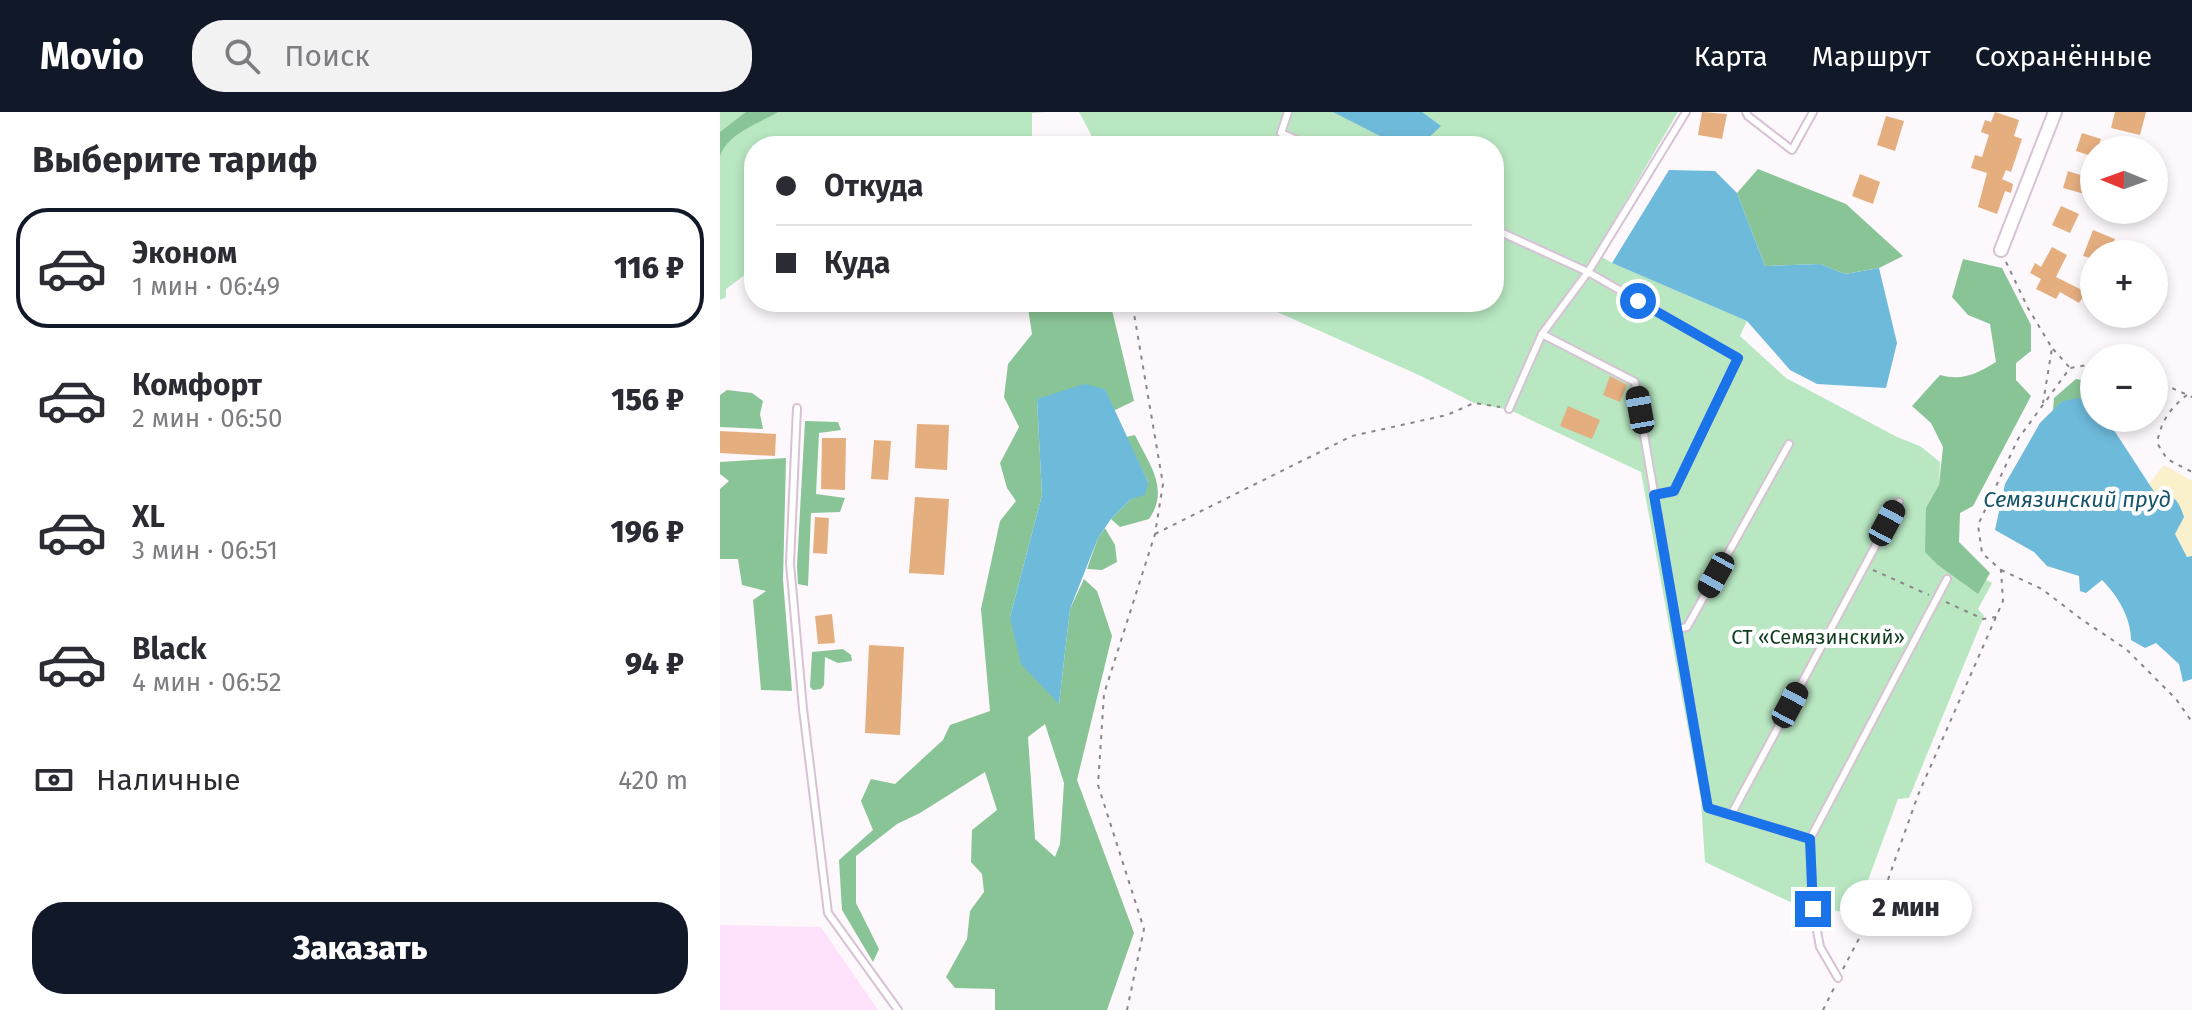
<!DOCTYPE html>
<html lang="ru">
<head>
<meta charset="utf-8">
<style>
  :root { --surface:#fff; --page:#f2f2f3; --text:#2b2b33; --muted:#7c7c81; --line:#e1e1e2; --accent:#111827 }
  body { margin:0; font-family:"Fira Sans",sans-serif; background:var(--page); color:var(--text); height:100vh; display:flex; flex-direction:column; font-size:30px; white-space:nowrap }
  * { box-sizing:border-box; margin:0 }
  p { font-size:26px; color:var(--muted) }
  .icon { flex:none; width:44px; height:44px; fill:none; stroke:currentColor; stroke-width:2; stroke-linecap:round; stroke-linejoin:round }
  .map { position:relative; flex:1; overflow:hidden }
  .details { display:flex; flex-direction:column; background:var(--surface); width:720px }
  .details>* { flex:none }
  .top-card { position:absolute; left:24px; top:24px; width:760px; height:176px; border-radius:32px; box-shadow:0 4px 12px #0003; display:grid; align-content:center; height:176px; padding:0 32px; background:var(--surface) }
  .needle { width:52px; rotate:271deg }
  .fabs { position:absolute; left:1360px; top:24px; display:grid; gap:16px }
  .fabs a { display:grid; place-items:center; width:88px; height:88px; border-radius:50%; background:var(--surface); box-shadow:0 4px 12px #0003; font-size:40px }
  .end { position:absolute; width:36px; height:36px; margin:-18px; border:10px solid #1a73e8; background:#fff; box-shadow:0 0 0 4px #fff }
  .from { border-radius:50% }
  .bubble { position:absolute; height:56px; border-radius:28px; background:var(--surface); box-shadow:0 4px 12px #0003; font-size:26px; font-weight:800; line-height:56px; text-align:center }
  .car { position:absolute; width:24px; height:48px; margin:-24px -12px; border-radius:10px; box-shadow:0 0 6px 2px #0007; background:linear-gradient(#222 24%,#8ab4d8 0 40%,#222 0 76%,#8ab4d8 0 86%,#222 0) }
  .top-card b { display:flex; align-items:center; gap:28px; height:76px; font-size:30px }
  .top-card b+b { border-top:2px solid var(--line) }
  .top-card i { width:20px; height:20px; background:var(--text) }
  ul { padding:0; list-style:none }
  li { display:flex; align-items:center; gap:24px; height:120px; margin:0 16px 12px; padding:0 16px; border:4px solid transparent; border-radius:32px }
  li div { flex:1 }
  li b { display:block; font-size:30px }
  li em { font-style:normal; font-weight:800 }
  li.selected { border-color:var(--accent) }
  li>.icon { width:72px; height:72px; stroke-width:1.5 }
  h2 { padding:0 32px; font-size:36px; line-height:96px }
  .pay { display:flex; align-items:center; gap:20px; height:88px; padding:0 32px; font-size:30px }
  .pay p { margin-inline-start:auto }
  .cta { display:flex; gap:16px; margin-top:auto; padding:16px 32px }
  .cta a { flex:1; height:92px; border-radius:32px; background:var(--accent); color:#fff; font-size:32px; font-weight:800; line-height:92px; text-align:center }
  header { display:flex; align-items:center; gap:48px; box-sizing:border-box; height:112px; padding:0 40px; background:var(--accent); color:#fff }
  header strong { font-size:38px }
  nav { display:flex; gap:44px; margin-inline-start:auto; font-size:28px }
  .search { width:560px; height:72px; background:var(--page); display:flex; align-items:center; gap:20px; box-sizing:border-box; padding:0 28px; border-radius:32px; color:var(--muted); font-size:30px }
  main { display:flex; flex:1; min-height:0 }
  .map>svg:first-child { display:block }
  .built { fill:#fee2fc }
  .green { fill:#b8e7c1 }
  .forest { fill:#89c496; fill-rule:evenodd }
  .sand { fill:#faf0cb }
  .water { fill:#6ebadb }
  .building { fill:#e5ae7f }
  .lines { fill:none; stroke-linecap:round; stroke-linejoin:round }
  .service-casing { stroke:#d7c2d5; stroke-width:10 }
  .minor-casing { stroke:#d7c2d5; stroke-width:16 }
  .path { stroke:#8b858a; stroke-width:2; stroke-dasharray:4 6; stroke-linecap:butt }
  .service { stroke:#fff; stroke-width:6 }
  .minor { stroke:#fff; stroke-width:12 }
  .route { stroke:#1a73e8; stroke-width:10 }
  .labels { text-anchor:middle; dominant-baseline:central; stroke-width:8; stroke-linejoin:round; paint-order:stroke }
  .park-label { font-size:20px; fill:#0f3c1e; stroke:#fff }
  .water-label { font-size:22px; font-style:italic; fill:#14536a; stroke:#fff }
</style>
</head>
<body>
<header>
<strong>Movio</strong>
<div class="search"><svg class="icon" aria-label="search" viewBox="0 0 24 24"><circle cx="10" cy="10" r="6"/><path d="M15 15l6 6"/></svg>Поиск</div>
<nav><a>Карта</a><a>Маршрут</a><a>Сохранённые</a></nav>
</header>
<main>
<section class="details">
<h2>Выберите тариф</h2>
<ul>
<li class="selected"><svg class="icon" aria-label="car" viewBox="0 0 24 24"><path d="M5 17H2v-5l4-1 3-4h7l3 4 3 1v5h-3M9 17h6M6 11h13"/><circle cx="7" cy="17" r="2"/><circle cx="17" cy="17" r="2"/></svg><div><b>Эконом</b><p>1 мин · 06:49</p></div><em>116 ₽</em></li>
<li><svg class="icon" aria-label="car" viewBox="0 0 24 24"><path d="M5 17H2v-5l4-1 3-4h7l3 4 3 1v5h-3M9 17h6M6 11h13"/><circle cx="7" cy="17" r="2"/><circle cx="17" cy="17" r="2"/></svg><div><b>Комфорт</b><p>2 мин · 06:50</p></div><em>156 ₽</em></li>
<li><svg class="icon" aria-label="car" viewBox="0 0 24 24"><path d="M5 17H2v-5l4-1 3-4h7l3 4 3 1v5h-3M9 17h6M6 11h13"/><circle cx="7" cy="17" r="2"/><circle cx="17" cy="17" r="2"/></svg><div><b>XL</b><p>3 мин · 06:51</p></div><em>196 ₽</em></li>
<li><svg class="icon" aria-label="car" viewBox="0 0 24 24"><path d="M5 17H2v-5l4-1 3-4h7l3 4 3 1v5h-3M9 17h6M6 11h13"/><circle cx="7" cy="17" r="2"/><circle cx="17" cy="17" r="2"/></svg><div><b>Black</b><p>4 мин · 06:52</p></div><em>94 ₽</em></li>
</ul>
<div class="pay"><svg class="icon" aria-label="cash" viewBox="0 0 24 24"><path d="M3 7h18v10H3z"/><circle cx="12" cy="12" r="2"/></svg>Наличные<p>420 m</p></div>
<div class="cta"><a>Заказать</a></div>
</section>
<div class="map">
<svg width="1472" height="898" viewBox="0 0 1472 898">
  <rect width="100%" height="100%" fill="#fcf8fc"/>
  <!-- built -->
  <polygon class="built" points="0,813 101,815 158,898 0,898"/>
  <!-- green -->
  <g class="green">
    <polygon points="0,0 326,0 312,1 312,34 34,34 34,156 6,177 6,185 0,188"/>
    <polygon points="359,0 958,0 875,141 892,151 1027,209 1020,224 1066,266 1177,325 1200,334 1220,350 1216,439 1272,471 1258,497 1264,504 1189,686 1178,687 1136,801 1081,795 985,750 981,688 921,360 790,298 754,291 701,264 535,190 774,190 774,34 377,34"/>
  </g>
  <!-- forest -->
  <g class="forest">
    <path d="M 26,0 L 58,0 C 40,11 8,21 0,44 L 0,20 Z"/>
    <polygon points="1038,57 1126,92 1183,144 1159,156 1125,162 1100,152 1045,154 1017,81"/>
    <path d="M 1243,147 L 1282,156 L 1311,213 L 1311,239 L 1296,251 L 1296,268 L 1311,284 L 1253,394 L 1240,401 L 1239,430 L 1270,461 L 1258,482 L 1218,453 L 1205,440 L 1206,396 L 1219,373 L 1223,335 L 1211,311 L 1192,294 L 1220,263 C 1243,269 1256,262 1276,250 L 1270,212 L 1248,203 L 1232,185 Z"/>
    <path d="M 307,190 L 390,190 L 414,289 L 393,299 L 385,277 L 317,287 L 322,383 L 290,505 L 339,592 L 350,497 L 364,467 L 377,479 L 392,524 L 357,668 L 414,821 L 387,898 L 275,898 L 275,877 L 235,876 L 226,865 L 247,827 L 250,799 L 264,780 L 262,762 L 251,750 L 252,718 L 277,698 L 265,660 L 200,701 L 177,712 L 136,744 L 136,791 L 159,837 L 153,850 L 122,798 L 119,748 L 153,718 L 141,689 L 151,667 L 175,672 L 223,628 L 230,613 L 270,599 L 261,497 L 280,409 L 296,389 L 287,376 L 280,351 L 299,315 L 284,285 L 288,252 L 312,222 ZM 325,612 L 344,671 L 340,732 L 335,745 L 315,727 L 308,625 Z"/>
    <polygon points="1356,267 1374,270 1374,290 1341,290 1333,299 1334,286"/>
    <polygon points="7,278 32,281 43,289 40,302 43,317 0,315 0,283"/>
    <polygon points="85,309 118,310 121,318 99,321 96,382 125,386 120,400 91,401 88,474 78,472 77,454"/>
    <path d="M 415,323 C 429,352 450,377 429,407 L 400,415 L 391,407 L 428,370 L 406,325 Z"/>
    <polygon points="66,346 63,468 72,579 41,578 33,488 46,479 22,473 18,447 0,447 0,377 9,369 0,362 0,350"/>
    <polygon points="385,416 395,433 397,450 382,458 367,457 378,426"/>
    <polygon points="123,537 131,543 132,549 118,551 105,545 104,573 101,577 93,578 90,575 92,540"/>
  </g>
  <!-- sand -->
  <polygon class="sand" points="1444,353 1472,369 1472,444 1467,445 1455,422 1450,382 1435,382 1429,372"/>
  <!-- water -->
  <g class="water">
    <polygon points="613,0 702,0 721,14 705,29 662,25"/>
    <polygon points="949,58 995,59 1017,81 1045,154 1100,152 1125,162 1159,156 1177,231 1166,276 1097,272 1070,258 1027,209 892,151"/>
    <polygon points="364,272 385,277 428,370 425,383 411,387 391,407 378,426 350,497 339,592 301,552 290,505 322,383 317,287"/>
    <path d="M 1356,286 L 1373,289 L 1374,306 L 1386,306 L 1435,381 C 1454,382 1458,387 1464,405 L 1455,422 L 1467,445 L 1472,444 L 1472,567 L 1463,570 L 1459,552 L 1436,531 L 1425,536 L 1411,528 C 1411,506 1398,484 1382,468 L 1366,481 L 1360,479 L 1359,464 L 1327,454 L 1314,440 L 1275,418 L 1285,372 L 1320,311 L 1341,290 Z"/>
  </g>
  <!-- building -->
  <g class="building">
    <polygon points="982,0 1007,2 1002,27 978,23"/>
    <polygon points="1275,0 1299,8 1294,24 1302,27 1291,60 1286,58 1282,67 1293,72 1291,81 1285,79 1277,102 1258,95 1267,61 1251,56 1255,43 1262,45 1269,23 1261,20 1265,8 1271,10"/>
    <polygon points="1395,0 1426,0 1420,23 1391,16"/>
    <polygon points="1166,4 1184,9 1175,39 1157,33"/>
    <polygon points="1362,21 1381,27 1377,38 1374,38 1374,45 1356,39"/>
    <polygon points="1348,59 1373,67 1368,83 1343,76"/>
    <polygon points="1140,62 1160,70 1153,92 1132,84"/>
    <polygon points="1341,94 1359,102 1350,121 1332,113"/>
    <polygon points="1373,118 1395,127 1389,142 1374,142 1374,147 1363,144"/>
    <polygon points="1332,135 1347,143 1336,165 1366,180 1359,191 1340,180 1336,187 1316,177 1321,167 1310,161 1315,151 1321,155"/>
    <polygon points="890,264 907,273 900,290 883,283"/>
    <polygon points="848,294 880,308 872,327 840,314"/>
    <polygon points="197,312 229,313 227,358 195,356"/>
    <polygon points="0,319 56,322 55,344 0,341"/>
    <polygon points="102,326 126,326 125,378 101,377"/>
    <polygon points="154,328 171,329 168,368 151,367"/>
    <polygon points="195,385 229,387 224,463 189,461"/>
    <polygon points="95,405 109,406 107,442 93,441"/>
    <polygon points="112,502 115,531 98,532 95,504"/>
    <polygon points="149,533 184,535 180,623 145,621"/>
  </g>
  <g class="lines">
    <defs>
      <g id="service">
        <polyline points="568,0 561,21 590,34"/>
        <polyline points="1026,0 1028,4 1072,38 1093,0"/>
        <polyline points="774,117 868,160 1018,246 954,379 934,383"/>
        <polyline points="822,222 915,270 988,696 1090,727 1093,797 1100,835 1118,866"/>
        <polyline points="77,296 70,451 83,597 108,801 178,898"/>
        <polyline points="789,297 822,222 868,160 966,0"/>
        <polyline points="957,517 967,515 1069,332"/>
        <polyline points="1011,703 1179,390"/>
        <polyline points="1090,727 1227,467"/>
      </g>
      <polyline id="minor" points="1281,138 1335,0"/>
    </defs>
    <!-- service casing -->
    <use href="#service" class="service-casing"/>
    <!-- minor casing -->
    <use href="#minor" class="minor-casing"/>
    <!-- path -->
    <g class="path">
      <polyline points="1286,150 1308,196 1332,236 1323,291"/>
      <polyline points="1333,237 1350,256"/>
      <polyline points="1434,268 1472,285"/>
      <path d="M 1467,283 C 1449,297 1441,310 1437,331 L 1447,347 L 1472,360"/>
      <polyline points="435,422 632,324 727,303 754,291 780,295"/>
      <polyline points="1153,458 1209,483"/>
      <polyline points="1281,458 1322,477 1361,507 1406,537 1456,587 1472,610"/>
      <polyline points="1226,490 1263,507 1276,505"/>
      <polyline points="1123,857 1164,779 1198,683 1283,489 1281,458 1262,441 1258,413 1298,327 1350,256 1374,252"/>
      <polyline points="407,898 424,817 378,673 384,582 435,422 443,372 412,190"/>
      <polyline points="1103,898 1115,874"/>
    </g>
    <!-- service -->
    <use href="#service" class="service"/>
    <!-- minor -->
    <use href="#minor" class="minor"/>
  </g>
  <g class="lines">
    <!-- route -->
    <polyline class="route" points="918,189 1018,246 954,379 934,383 988,696 1090,727 1093,797"/>
  </g>
  <g class="labels">
    <!-- park labels -->
    <g class="park-label">
      <text x="1098" y="525">СТ «Семязинский»</text>
    </g>
    <!-- water labels -->
    <g class="water-label">
      <text x="1357" y="387">Семязинский пруд</text>
    </g>
  </g>
</svg>
<div class="fabs">
<a><svg class="needle" viewBox="-14 -14 28 28"><path d="M0-13l5 13h-10z" fill="#e53935"/><path d="M0 13l5-13h-10z" fill="#7c7c81"/></svg></a>
<a>+</a>
<a>−</a>
</div>
<i class="end from" style="left:918px;top:189px"></i>
<i class="end" style="left:1093px;top:797px"></i>
<div class="bubble" style="left:1120px;top:768px;width:132px">2 мин</div>
<i class="car" style="left:920px;top:298px;rotate:350deg"></i>
<i class="car" style="left:1167px;top:411px;rotate:28deg"></i>
<i class="car" style="left:996px;top:463px;rotate:209deg"></i>
<i class="car" style="left:1070px;top:593px;rotate:28deg"></i>
<div class="top-card">
<b><i class="from"></i>Откуда</b>
<b><i></i>Куда</b>
</div>
</div>
</main>
</body>
</html>
